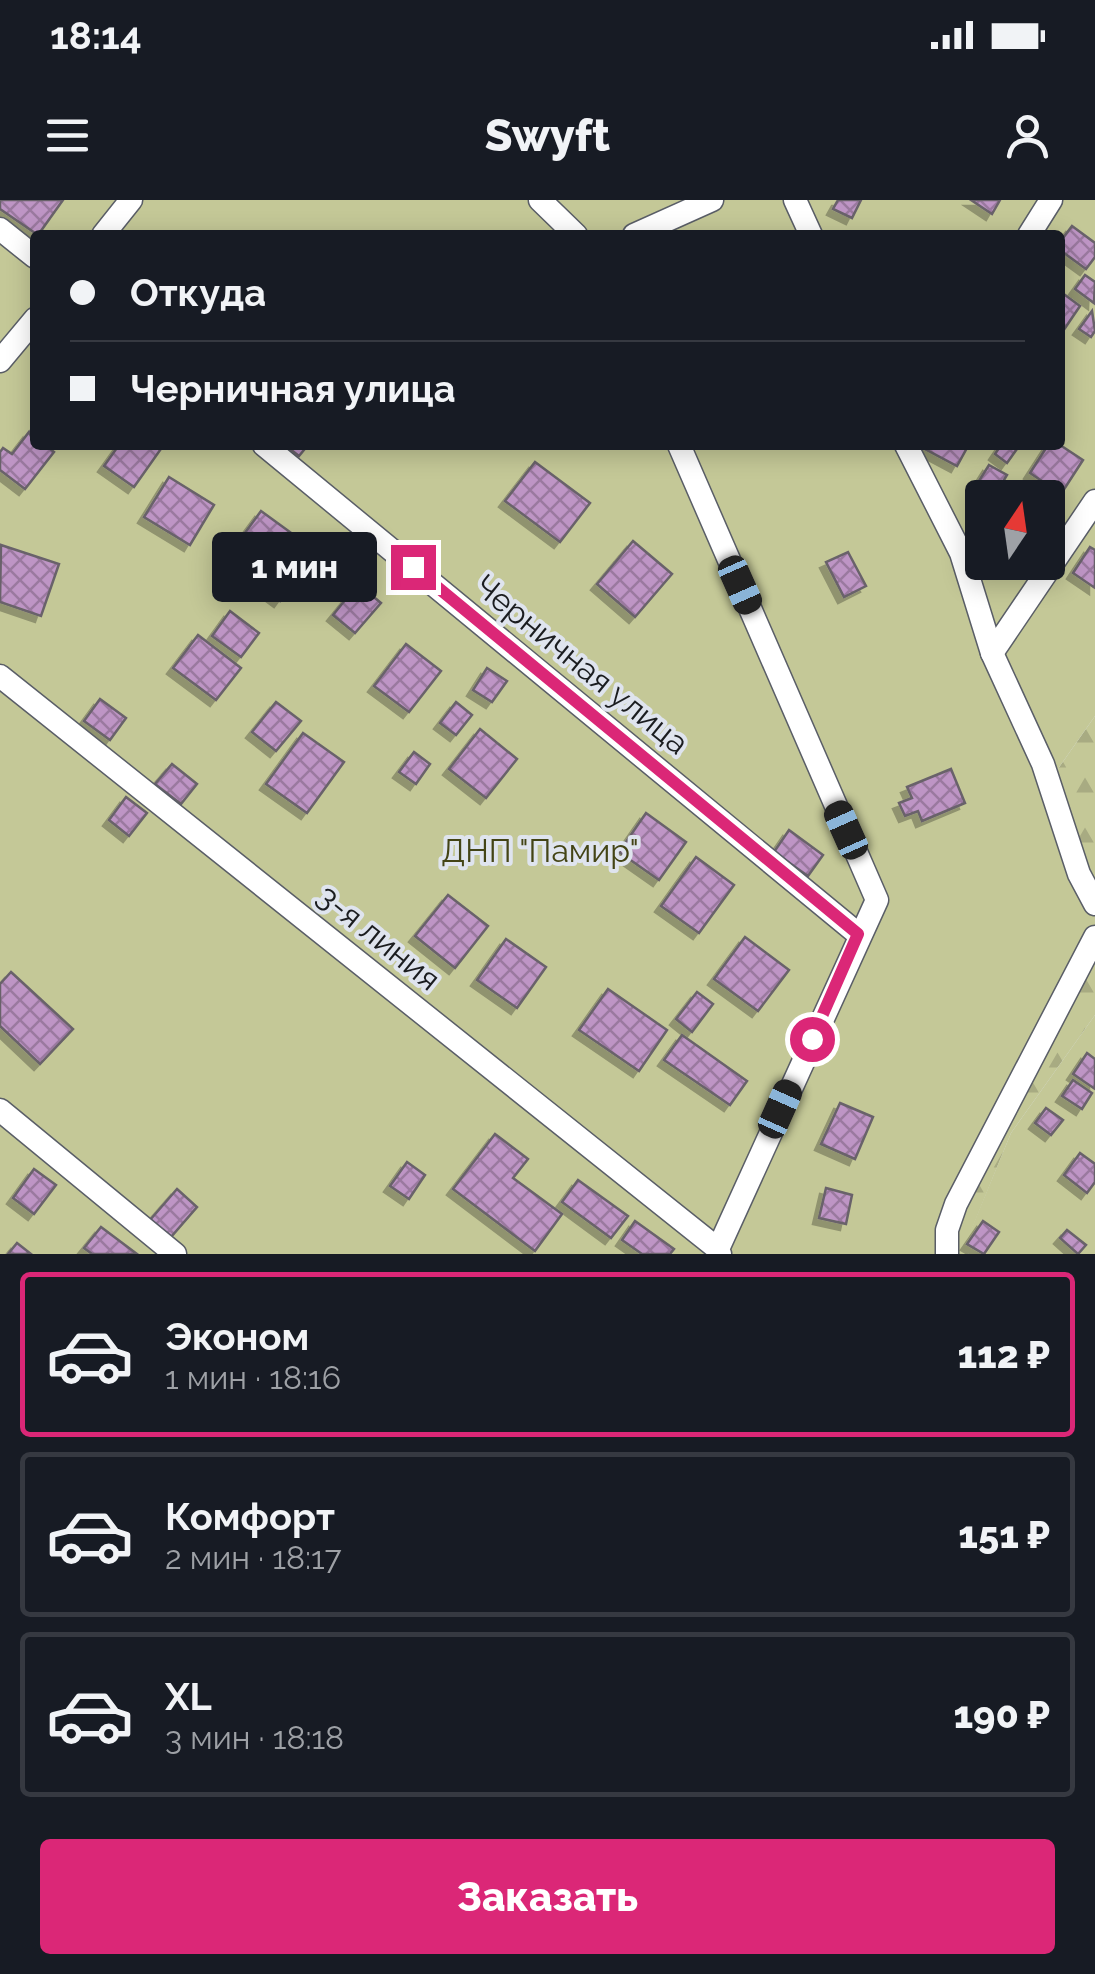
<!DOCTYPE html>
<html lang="ru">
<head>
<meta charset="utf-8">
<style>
  :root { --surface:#171b24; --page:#242831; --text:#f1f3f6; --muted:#9ea1a6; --line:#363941; --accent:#db2777 }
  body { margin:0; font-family:Raleway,sans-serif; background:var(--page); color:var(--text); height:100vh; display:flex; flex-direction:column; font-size:38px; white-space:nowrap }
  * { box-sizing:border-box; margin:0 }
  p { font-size:32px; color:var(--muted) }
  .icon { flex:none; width:55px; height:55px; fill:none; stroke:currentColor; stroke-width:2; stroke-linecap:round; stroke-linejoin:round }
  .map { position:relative; height:1054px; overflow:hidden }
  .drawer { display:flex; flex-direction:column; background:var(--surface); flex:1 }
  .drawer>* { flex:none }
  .hud { position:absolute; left:30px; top:30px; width:1035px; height:220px; border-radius:10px; box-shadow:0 5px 25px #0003; display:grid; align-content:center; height:220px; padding:0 40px; background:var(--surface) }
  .needle { width:65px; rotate:13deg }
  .tools { position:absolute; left:965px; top:280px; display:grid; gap:20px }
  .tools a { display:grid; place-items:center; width:100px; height:100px; border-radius:10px; background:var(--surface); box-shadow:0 5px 25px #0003; font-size:50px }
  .end { position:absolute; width:45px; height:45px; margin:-22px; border:12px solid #db2777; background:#fff; box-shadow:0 0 0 5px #fff }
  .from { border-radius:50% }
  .bubble { position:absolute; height:70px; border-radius:10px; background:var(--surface); box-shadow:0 5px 25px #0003; font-size:32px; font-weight:800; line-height:70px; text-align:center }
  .car { position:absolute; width:30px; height:60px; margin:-30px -15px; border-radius:12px; box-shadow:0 0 8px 2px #0007; background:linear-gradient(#222 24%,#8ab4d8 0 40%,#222 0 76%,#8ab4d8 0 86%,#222 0) }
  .hud b { display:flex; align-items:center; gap:35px; height:95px; font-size:38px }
  .hud b+b { border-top:2px solid var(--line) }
  .hud i { width:25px; height:25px; background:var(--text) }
  ul { padding:18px 0 0; list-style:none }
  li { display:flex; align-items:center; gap:30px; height:165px; margin:0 20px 15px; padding:0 20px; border:5px solid var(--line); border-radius:10px }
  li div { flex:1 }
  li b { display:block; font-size:38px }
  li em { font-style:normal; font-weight:800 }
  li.current { border-color:var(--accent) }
  li>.icon { width:90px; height:90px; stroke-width:1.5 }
  .action { display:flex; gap:20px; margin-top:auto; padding:20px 40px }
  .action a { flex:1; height:115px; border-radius:10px; background:var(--accent); color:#fff; font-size:40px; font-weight:800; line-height:115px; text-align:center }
  .status { display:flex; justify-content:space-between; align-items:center; height:70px; padding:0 50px; background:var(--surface); direction:ltr }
  .status svg { height:28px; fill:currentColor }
  header { display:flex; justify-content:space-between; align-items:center; height:130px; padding:0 40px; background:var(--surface); font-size:45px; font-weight:800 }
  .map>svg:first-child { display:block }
  .forest { fill:url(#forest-firs) }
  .garden { fill:#c4c897; fill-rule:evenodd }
  .building { fill:url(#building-cross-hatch); stroke:#69626a; stroke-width:2.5; filter:url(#shadow) }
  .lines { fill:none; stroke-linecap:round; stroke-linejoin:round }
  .minor-casing { stroke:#5a5e67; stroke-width:25 }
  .minor { stroke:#fff; stroke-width:22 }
  .route { stroke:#db2777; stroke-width:12 }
  .labels { text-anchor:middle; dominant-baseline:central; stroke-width:8; stroke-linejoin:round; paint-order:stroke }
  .street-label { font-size:32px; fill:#1a1c1f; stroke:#dfe4ee }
  .park-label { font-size:32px; fill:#434415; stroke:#dfe4ee }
</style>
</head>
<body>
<div class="status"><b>18:14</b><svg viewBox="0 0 49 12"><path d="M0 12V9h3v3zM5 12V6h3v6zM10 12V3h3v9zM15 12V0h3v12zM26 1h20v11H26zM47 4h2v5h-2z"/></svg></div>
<header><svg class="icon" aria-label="menu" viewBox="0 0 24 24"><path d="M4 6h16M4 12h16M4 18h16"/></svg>Swyft<svg class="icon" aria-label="person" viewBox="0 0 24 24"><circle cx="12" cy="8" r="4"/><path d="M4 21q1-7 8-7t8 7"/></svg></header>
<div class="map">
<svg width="1095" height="1054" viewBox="0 0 1095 1054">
  <defs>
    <pattern id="forest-firs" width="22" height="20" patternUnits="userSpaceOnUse" patternTransform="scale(2.5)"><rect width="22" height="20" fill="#c4c897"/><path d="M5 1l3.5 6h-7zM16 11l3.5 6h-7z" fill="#a8ab82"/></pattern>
    <pattern id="building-cross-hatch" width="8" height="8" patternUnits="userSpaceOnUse" patternTransform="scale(2.5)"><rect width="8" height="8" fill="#be95c5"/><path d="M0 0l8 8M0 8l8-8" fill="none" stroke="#9a799f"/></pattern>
    <filter id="shadow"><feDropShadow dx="-6" dy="6" stdDeviation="0" flood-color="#0004"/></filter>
  </defs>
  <rect width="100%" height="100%" fill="#dfe4ee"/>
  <!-- forest -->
  <g class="forest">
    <polygon points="1095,516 1095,706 1048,583"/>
    <polygon points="1095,738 1095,815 1011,933 964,1048 969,1054 947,1054 956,1004"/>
  </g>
  <!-- garden -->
  <g class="garden">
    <path d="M 0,0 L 1095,0 L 1095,516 L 1048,583 L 1095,706 L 1095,738 L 956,1004 L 947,1054 L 0,1054 ZM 35,35 L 1060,35 L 1060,245 L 35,245 ZM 982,298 L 1048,298 L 1048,362 L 982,362 Z"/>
    <polygon points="1095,815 1095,1054 969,1054 963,1049 1011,933"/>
  </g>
  <!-- building -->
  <g class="building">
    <polygon points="0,0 63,0 38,35 0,9"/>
    <polygon points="838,0 861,0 852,18 833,9"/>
    <polygon points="971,0 1000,0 992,14"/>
    <polygon points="1072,26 1095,43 1095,57 1086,69 1060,50 1060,42"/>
    <polygon points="1085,75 1095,82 1094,103 1075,89"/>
    <polygon points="1061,92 1080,106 1061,134 1060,94"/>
    <polygon points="1092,111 1095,131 1091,137 1079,129"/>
    <polygon points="29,232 35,245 45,245 54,252 25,289 0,270 0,252 3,248 12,254"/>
    <polygon points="119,245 163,246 134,287 104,266"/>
    <polygon points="285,245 308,245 299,256"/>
    <polygon points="928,245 966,245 968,246 957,266 925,249"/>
    <polygon points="1001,245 1019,246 1007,263 995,254"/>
    <polygon points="1048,245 1060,245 1083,260 1061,294 1030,273"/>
    <polygon points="535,262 590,303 560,342 505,301"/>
    <polygon points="989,265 1007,275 995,295 977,284"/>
    <polygon points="169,277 214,305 190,345 144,317"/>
    <polygon points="261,311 316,351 280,401 225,360"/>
    <polygon points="633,341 672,374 635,417 597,384"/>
    <polygon points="1,345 59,364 41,416 0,402"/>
    <polygon points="1090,347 1095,350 1095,388 1073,373"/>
    <polygon points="848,352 866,386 844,397 826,362"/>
    <polygon points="358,384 381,403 355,433 333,415"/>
    <polygon points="230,411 259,433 241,457 212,436"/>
    <polygon points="198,435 241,468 216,500 173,468"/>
    <polygon points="406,444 441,471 409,512 374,486"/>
    <polygon points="487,468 507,481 492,502 473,490"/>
    <polygon points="100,499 126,518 110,540 84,521"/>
    <polygon points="276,502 301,521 276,551 252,532"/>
    <polygon points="456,502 472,515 456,535 440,523"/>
    <polygon points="480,529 517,559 486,598 449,569"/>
    <polygon points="303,533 344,562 307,613 266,584"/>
    <polygon points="414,552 430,564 416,584 399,572"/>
    <polygon points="172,564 197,584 181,604 155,584"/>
    <polygon points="951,569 965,603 922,621 918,611 905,616 899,603 912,598 907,587"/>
    <polygon points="126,597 147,613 129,636 109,620"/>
    <polygon points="646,613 686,642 659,680 619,652"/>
    <polygon points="789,630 823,655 808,676 774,652"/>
    <polygon points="696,657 734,685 699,733 661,706"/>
    <polygon points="448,695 488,726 455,768 415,736"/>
    <polygon points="745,737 789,770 758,811 714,779"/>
    <polygon points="506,739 546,767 517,808 477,780"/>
    <polygon points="11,772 73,829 40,864 0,826 0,784"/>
    <polygon points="608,789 667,830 639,871 579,830"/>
    <polygon points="697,792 713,804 692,832 676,819"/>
    <polygon points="682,835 747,881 730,905 664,860"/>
    <polygon points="1087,853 1095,859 1095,889 1073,874"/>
    <polygon points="1073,880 1092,893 1082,909 1062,896"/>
    <polygon points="840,903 873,917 855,959 821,944"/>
    <polygon points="1046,908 1063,920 1051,935 1035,923"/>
    <polygon points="495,934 528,959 513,978 562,1014 535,1051 453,989"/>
    <polygon points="1080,953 1095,964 1095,982 1087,993 1064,975"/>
    <polygon points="407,962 425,975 409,999 390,986"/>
    <polygon points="34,969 56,985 34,1014 13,998"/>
    <polygon points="578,980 628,1016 611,1038 562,1002"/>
    <polygon points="826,988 852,995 846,1024 819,1018"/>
    <polygon points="177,989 197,1007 171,1037 150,1020"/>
    <polygon points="635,1021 674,1049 670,1054 642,1054 622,1040"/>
    <polygon points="983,1021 999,1032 984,1054 967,1044"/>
    <polygon points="101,1027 137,1054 92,1054 84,1048"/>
    <polygon points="1067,1030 1086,1045 1078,1054 1060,1038"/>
    <polygon points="17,1043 31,1054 8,1054"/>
  </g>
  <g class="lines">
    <defs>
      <g id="minor">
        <polyline points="540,0 576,35"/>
        <polyline points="795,0 811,35"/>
        <polyline points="0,29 35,57"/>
        <polyline points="103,35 131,0"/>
        <polyline points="634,35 712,0"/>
        <polyline points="1029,35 1051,0"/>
        <polyline points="0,161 35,119"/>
        <polyline points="264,245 858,734"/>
        <polyline points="679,245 877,700 718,1049 720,1054"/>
        <polyline points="906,245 961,353 992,453 1043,564 1079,674 1095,704"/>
        <polyline points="992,453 1095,301"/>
        <polyline points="0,476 718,1049"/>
        <polyline points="0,910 175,1054"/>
        <polyline points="947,1054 947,1030 956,1004 1095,737"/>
      </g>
    </defs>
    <!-- minor casing -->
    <use href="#minor" class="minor-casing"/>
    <!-- minor -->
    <use href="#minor" class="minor"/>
  </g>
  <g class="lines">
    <!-- route -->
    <polyline class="route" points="413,367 858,734 812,839"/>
  </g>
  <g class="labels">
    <!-- street labels -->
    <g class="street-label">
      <text transform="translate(582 464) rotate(39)">Черничная улица</text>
      <text transform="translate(379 737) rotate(39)">3-я линия</text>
    </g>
    <!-- park labels -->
    <g class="park-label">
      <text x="540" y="650">ДНП "Памир"</text>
    </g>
  </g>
</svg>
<div class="tools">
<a><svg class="needle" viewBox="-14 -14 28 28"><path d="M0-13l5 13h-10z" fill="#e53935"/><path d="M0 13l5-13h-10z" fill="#9ea1a6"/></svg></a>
</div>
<i class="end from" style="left:812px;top:839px"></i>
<i class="end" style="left:413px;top:367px"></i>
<div class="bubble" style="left:212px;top:332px;width:165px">1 мин</div>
<i class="car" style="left:740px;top:385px;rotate:156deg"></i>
<i class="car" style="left:846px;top:630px;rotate:336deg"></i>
<i class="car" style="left:780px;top:909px;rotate:24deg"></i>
<div class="hud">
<b><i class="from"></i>Откуда</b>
<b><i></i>Черничная улица</b>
</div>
</div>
<section class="drawer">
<ul>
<li class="current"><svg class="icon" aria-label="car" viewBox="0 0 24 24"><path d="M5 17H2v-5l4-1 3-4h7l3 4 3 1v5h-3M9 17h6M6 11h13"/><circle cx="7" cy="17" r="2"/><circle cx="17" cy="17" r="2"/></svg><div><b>Эконом</b><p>1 мин · 18:16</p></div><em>112 ₽</em></li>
<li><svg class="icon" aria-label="car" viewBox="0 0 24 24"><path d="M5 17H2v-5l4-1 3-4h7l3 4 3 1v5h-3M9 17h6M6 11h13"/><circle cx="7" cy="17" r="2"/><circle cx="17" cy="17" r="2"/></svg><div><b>Комфорт</b><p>2 мин · 18:17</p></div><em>151 ₽</em></li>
<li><svg class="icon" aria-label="car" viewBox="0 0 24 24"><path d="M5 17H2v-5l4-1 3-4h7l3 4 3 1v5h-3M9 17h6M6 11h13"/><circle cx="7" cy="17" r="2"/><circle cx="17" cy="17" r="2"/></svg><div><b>XL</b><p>3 мин · 18:18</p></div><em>190 ₽</em></li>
</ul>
<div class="action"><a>Заказать</a></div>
</section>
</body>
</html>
